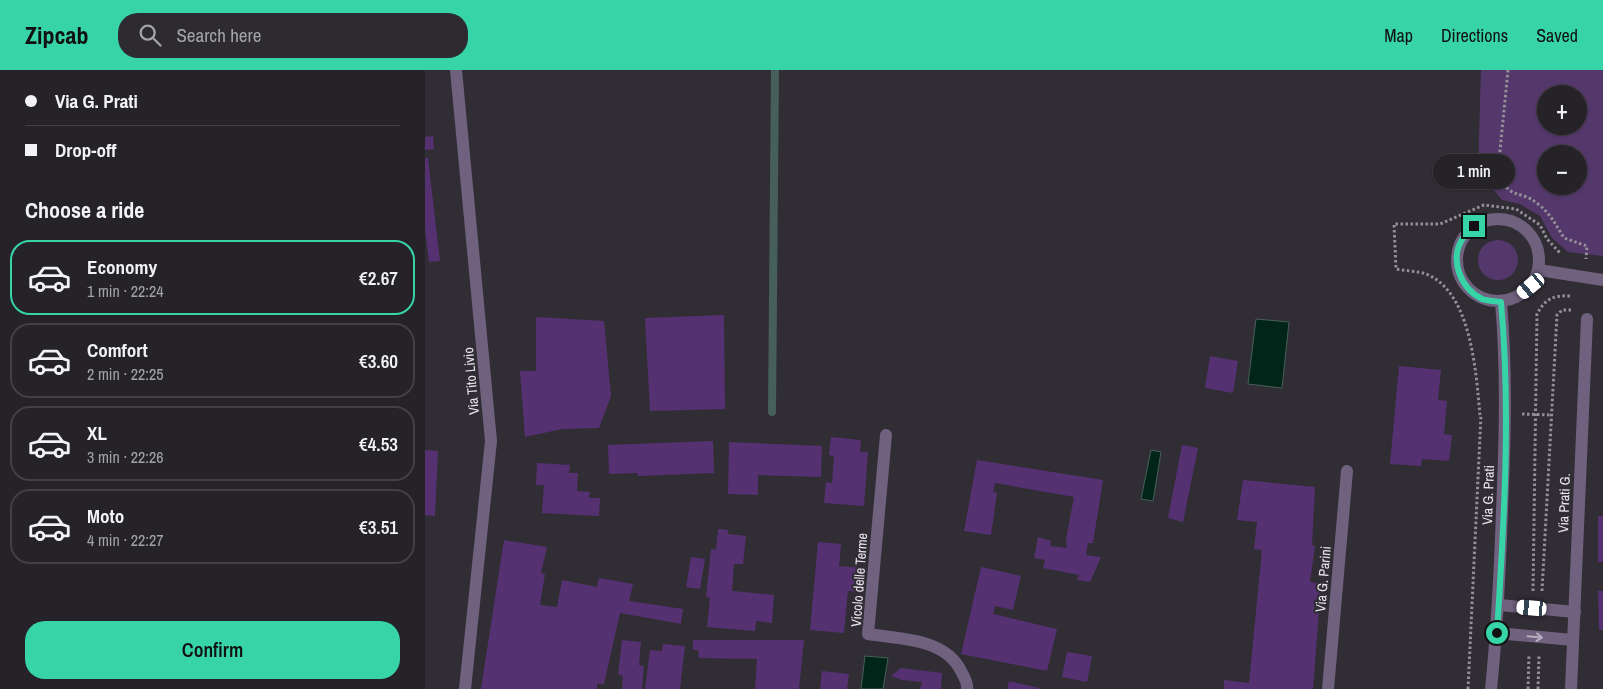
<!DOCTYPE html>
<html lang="en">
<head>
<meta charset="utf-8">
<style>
  :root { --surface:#252228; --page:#2d2a30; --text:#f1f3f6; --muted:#a3a4a8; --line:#423f45; --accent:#36d4a7 }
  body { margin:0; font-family:"Archivo Narrow",sans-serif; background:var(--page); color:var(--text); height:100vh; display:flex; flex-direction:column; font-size:19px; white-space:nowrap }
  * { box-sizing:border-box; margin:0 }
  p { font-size:16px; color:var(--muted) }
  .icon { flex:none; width:28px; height:28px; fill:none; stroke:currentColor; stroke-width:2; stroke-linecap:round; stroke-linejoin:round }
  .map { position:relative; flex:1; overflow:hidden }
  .side { display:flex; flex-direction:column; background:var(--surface); width:425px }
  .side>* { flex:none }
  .banner { display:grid; align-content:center; height:110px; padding:0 25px; background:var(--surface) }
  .fabs { position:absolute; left:1112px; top:15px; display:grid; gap:10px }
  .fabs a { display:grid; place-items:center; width:50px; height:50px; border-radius:50%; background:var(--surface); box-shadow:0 1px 4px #0004,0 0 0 1px var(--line); font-size:25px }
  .end { position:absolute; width:22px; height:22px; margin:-11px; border:6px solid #36d4a7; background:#111; box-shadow:0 0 0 2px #111 }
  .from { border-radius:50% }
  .bubble { position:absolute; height:35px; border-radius:18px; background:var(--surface); box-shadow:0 1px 4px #0004,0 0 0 1px var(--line); font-size:16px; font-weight:600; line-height:35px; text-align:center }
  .car { position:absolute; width:15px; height:30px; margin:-15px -8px; border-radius:6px; box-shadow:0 0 4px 1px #0007; background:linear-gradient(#fff 24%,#345 0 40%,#fff 0 76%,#345 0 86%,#fff 0) }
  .banner b { display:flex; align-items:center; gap:18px; height:48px; font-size:19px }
  .banner b+b { border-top:1px solid var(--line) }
  .banner i { width:12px; height:12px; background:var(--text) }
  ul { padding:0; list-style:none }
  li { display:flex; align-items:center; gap:15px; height:75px; margin:0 10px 8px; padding:0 15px; border:2px solid var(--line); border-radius:20px }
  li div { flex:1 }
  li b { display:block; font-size:19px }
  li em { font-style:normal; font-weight:600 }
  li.on { border-color:var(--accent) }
  li>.icon { width:45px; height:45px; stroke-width:1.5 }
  h2 { padding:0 25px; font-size:22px; line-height:60px }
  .cta { display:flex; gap:10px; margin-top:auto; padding:10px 25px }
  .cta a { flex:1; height:58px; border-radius:20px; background:var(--accent); color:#111; font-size:20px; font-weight:600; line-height:58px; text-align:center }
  header { display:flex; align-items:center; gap:30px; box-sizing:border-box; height:70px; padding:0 25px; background:var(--accent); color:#111 }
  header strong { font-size:24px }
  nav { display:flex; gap:28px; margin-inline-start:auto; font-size:18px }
  .search { width:350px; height:45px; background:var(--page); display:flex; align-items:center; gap:12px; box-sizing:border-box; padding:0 18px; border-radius:20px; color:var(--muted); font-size:19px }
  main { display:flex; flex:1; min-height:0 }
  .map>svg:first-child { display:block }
  .green { fill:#54386b; fill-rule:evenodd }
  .water { fill:#02251a; stroke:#475f59 }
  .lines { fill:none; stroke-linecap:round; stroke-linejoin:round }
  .stream { stroke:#475f59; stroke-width:8 }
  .building { fill:#553172 }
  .path { stroke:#949097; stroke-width:3; stroke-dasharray:2.5 2.5; stroke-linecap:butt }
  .minor { stroke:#70617f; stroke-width:12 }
  .oneway { stroke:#b8b0c0 }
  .route { stroke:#36d4a7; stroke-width:6 }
  .labels { text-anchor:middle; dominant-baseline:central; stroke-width:4.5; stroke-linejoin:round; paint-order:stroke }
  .street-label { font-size:14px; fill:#e8e5eb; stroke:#312d35 }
</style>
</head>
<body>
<header>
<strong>Zipcab</strong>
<div class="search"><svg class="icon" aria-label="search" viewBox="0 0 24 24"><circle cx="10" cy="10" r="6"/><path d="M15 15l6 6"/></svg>Search here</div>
<nav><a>Map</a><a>Directions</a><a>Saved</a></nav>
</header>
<main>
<section class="side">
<div class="banner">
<b><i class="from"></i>Via G. Prati</b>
<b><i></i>Drop-off</b>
</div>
<h2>Choose a ride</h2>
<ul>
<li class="on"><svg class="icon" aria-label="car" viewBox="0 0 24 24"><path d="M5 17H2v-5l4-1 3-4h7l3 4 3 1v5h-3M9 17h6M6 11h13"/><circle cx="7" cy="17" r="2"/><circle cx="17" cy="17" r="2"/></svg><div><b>Economy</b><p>1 min · 22:24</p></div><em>€2.67</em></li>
<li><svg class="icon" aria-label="car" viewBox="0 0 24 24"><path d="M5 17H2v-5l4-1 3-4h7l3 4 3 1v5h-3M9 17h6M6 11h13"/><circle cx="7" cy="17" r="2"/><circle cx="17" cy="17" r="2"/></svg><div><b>Comfort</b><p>2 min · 22:25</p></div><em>€3.60</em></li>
<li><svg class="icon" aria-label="car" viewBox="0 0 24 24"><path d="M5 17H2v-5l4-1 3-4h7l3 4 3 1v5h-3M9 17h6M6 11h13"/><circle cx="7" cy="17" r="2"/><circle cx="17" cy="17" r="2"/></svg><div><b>XL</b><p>3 min · 22:26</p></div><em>€4.53</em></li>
<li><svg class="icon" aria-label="car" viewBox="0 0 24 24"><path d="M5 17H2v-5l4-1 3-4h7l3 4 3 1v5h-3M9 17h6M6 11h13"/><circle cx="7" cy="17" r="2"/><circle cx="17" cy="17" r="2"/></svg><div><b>Moto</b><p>4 min · 22:27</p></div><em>€3.51</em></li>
</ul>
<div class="cta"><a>Confirm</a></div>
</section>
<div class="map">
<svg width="1178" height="619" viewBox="0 0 1178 619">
  <rect width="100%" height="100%" fill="#312d35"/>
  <!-- green -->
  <g class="green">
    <path d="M 1056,0 L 1178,0 L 1178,186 L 1143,182 L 1127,168 L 1115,146 L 1095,134 L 1077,130 L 1053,101 ZM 1121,24 L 1154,24 L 1154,56 L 1121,56 ZM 1121,84 L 1154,84 L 1154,116 L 1121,116 Z"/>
    <circle cx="1073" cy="190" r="20"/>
  </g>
  <!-- water -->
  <g class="water">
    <polygon points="831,249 864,252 857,318 823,314"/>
    <polygon points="726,380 736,382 728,431 716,429"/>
    <polygon points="440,586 463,588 458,619 436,619"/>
  </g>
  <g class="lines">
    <!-- stream -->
    <polyline class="stream" points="347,342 350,0"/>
  </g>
  <!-- building -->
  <g class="building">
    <polygon points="8,66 9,79 0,80 0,67"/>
    <polygon points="0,88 3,88 15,191 4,192 0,158"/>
    <polygon points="299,245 300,339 225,341 220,248"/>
    <polygon points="111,247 179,251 186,326 174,358 137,359 100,367 95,301 111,301"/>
    <polygon points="785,286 813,291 808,323 780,318"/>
    <polygon points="974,296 1016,300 1013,330 1022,331 1019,364 1027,365 1024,391 997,389 996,396 965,394"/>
    <polygon points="406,367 436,370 435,382 443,382 439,436 399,433 401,412 407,413 409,386 404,385"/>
    <polygon points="288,371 289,403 213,406 212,403 184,404 183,375"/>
    <polygon points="304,372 397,376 396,407 333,405 333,425 303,424"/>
    <polygon points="757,375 773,378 758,452 743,448"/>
    <polygon points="0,380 13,381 10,446 0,445"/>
    <polygon points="552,390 678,410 668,473 663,473 661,485 676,487 665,512 652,510 654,505 618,498 620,490 609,488 613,467 626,471 625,476 642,478 641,469 649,427 570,413 568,422 572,423 566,465 539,461"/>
    <polygon points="112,393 145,395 144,403 153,403 152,421 165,422 164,428 175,428 174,446 117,443 119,415 111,415"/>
    <polygon points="818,410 890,417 887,475 890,476 885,512 896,514 888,619 799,619 799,610 824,613 837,480 829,479 832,452 812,450"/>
    <rect x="1173" y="446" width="5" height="46"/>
    <polygon points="293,459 303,460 303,464 321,466 318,494 309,494 307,521 349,525 347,553 331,551 330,561 282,557 285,528 281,527 286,479 291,480"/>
    <polygon points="79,470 122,477 116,503 120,504 115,535 132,537 137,510 172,517 174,508 208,514 204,531 258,539 256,554 195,543 179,614 172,614 172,619 56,619"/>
    <polygon points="393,472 416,474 414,496 436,498 434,522 423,521 419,563 385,560"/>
    <polygon points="266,487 280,489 275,519 261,517"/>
    <polygon points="556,497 596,506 588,540 570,536 568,544 632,559 622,601 536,584"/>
    <polygon points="1173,521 1178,521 1178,560 1174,560"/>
    <polygon points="197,570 216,572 214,595 219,596 217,619 197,619 198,606 193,604"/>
    <polygon points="268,570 379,570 374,619 330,619 332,589 274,588 273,580 268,580"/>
    <polygon points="238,574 260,576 255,619 220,619 225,580 237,581"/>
    <polygon points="642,582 667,586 662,612 637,607"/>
    <polygon points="476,598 517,603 516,619 495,619 497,612 477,610 466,606"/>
    <polygon points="397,601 424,604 422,619 395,619"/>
    <polygon points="584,611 614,618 614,619 582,619"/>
  </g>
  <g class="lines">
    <!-- path -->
    <g class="path">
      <path d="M 1083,0 L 1073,101 C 1084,132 1094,118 1113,134 C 1125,143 1131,155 1139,168 L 1162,176 L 1161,189"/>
      <polyline points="1097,344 1127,345"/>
      <path d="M 1055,345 C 1051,304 1047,222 1001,204 C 992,201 981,201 971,199 L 969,154 L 1015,154 L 1059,135 L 1091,139 L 1115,155 L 1122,169 L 1135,183"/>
      <path d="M 1108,521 L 1112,244 C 1120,229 1128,225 1145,226"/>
      <polyline points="1117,521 1132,245 1137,240 1146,240"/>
      <polyline points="1043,619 1056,345"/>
      <polyline points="1103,619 1104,585"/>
      <polyline points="1113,619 1114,585"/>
    </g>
    <!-- minor -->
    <g class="minor">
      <polyline points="31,0 66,371 40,619"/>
      <circle cx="1073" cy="190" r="41"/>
      <polyline points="1114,200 1178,210"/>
      <path d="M 461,365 L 443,564 C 475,569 520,568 536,601 C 539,607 543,612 542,619"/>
      <polyline points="1074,535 1150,542"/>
      <polyline points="1072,563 1148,570"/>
      <polyline points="903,619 922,401"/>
      <path d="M 1066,619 C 1072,560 1075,500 1077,441 C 1080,371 1082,302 1076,232"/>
      <polyline points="1146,619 1162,249"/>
    </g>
  </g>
  <!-- one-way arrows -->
  <defs><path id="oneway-shaft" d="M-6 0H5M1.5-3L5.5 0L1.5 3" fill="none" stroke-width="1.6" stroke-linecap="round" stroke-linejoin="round" transform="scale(1.25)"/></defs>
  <use class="oneway" href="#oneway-shaft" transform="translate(1110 567) rotate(5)"/>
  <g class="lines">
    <!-- route -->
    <path class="route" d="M 1049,156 C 1046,160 1041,164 1038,168 C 1024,189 1035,218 1057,229 C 1062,231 1070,231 1076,232 C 1086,342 1079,453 1072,563"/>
  </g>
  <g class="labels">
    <!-- street labels -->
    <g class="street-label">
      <text transform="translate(46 311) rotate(-95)">Via Tito Livio</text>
      <text transform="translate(1063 425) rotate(-88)">Via G. Prati</text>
      <text transform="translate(1139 433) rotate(-88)">Via Prati G.</text>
      <text transform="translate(898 509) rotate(-85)">Via G. Parini</text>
      <text transform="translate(434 510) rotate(-86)">Vicolo delle Terme</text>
    </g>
  </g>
</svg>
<div class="fabs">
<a>+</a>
<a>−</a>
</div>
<i class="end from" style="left:1072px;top:563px"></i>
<i class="end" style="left:1049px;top:156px"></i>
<div class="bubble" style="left:1008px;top:84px;width:82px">1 min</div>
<i class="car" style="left:1106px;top:216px;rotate:230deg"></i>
<i class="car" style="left:1107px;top:538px;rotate:275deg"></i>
</div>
</main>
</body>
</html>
